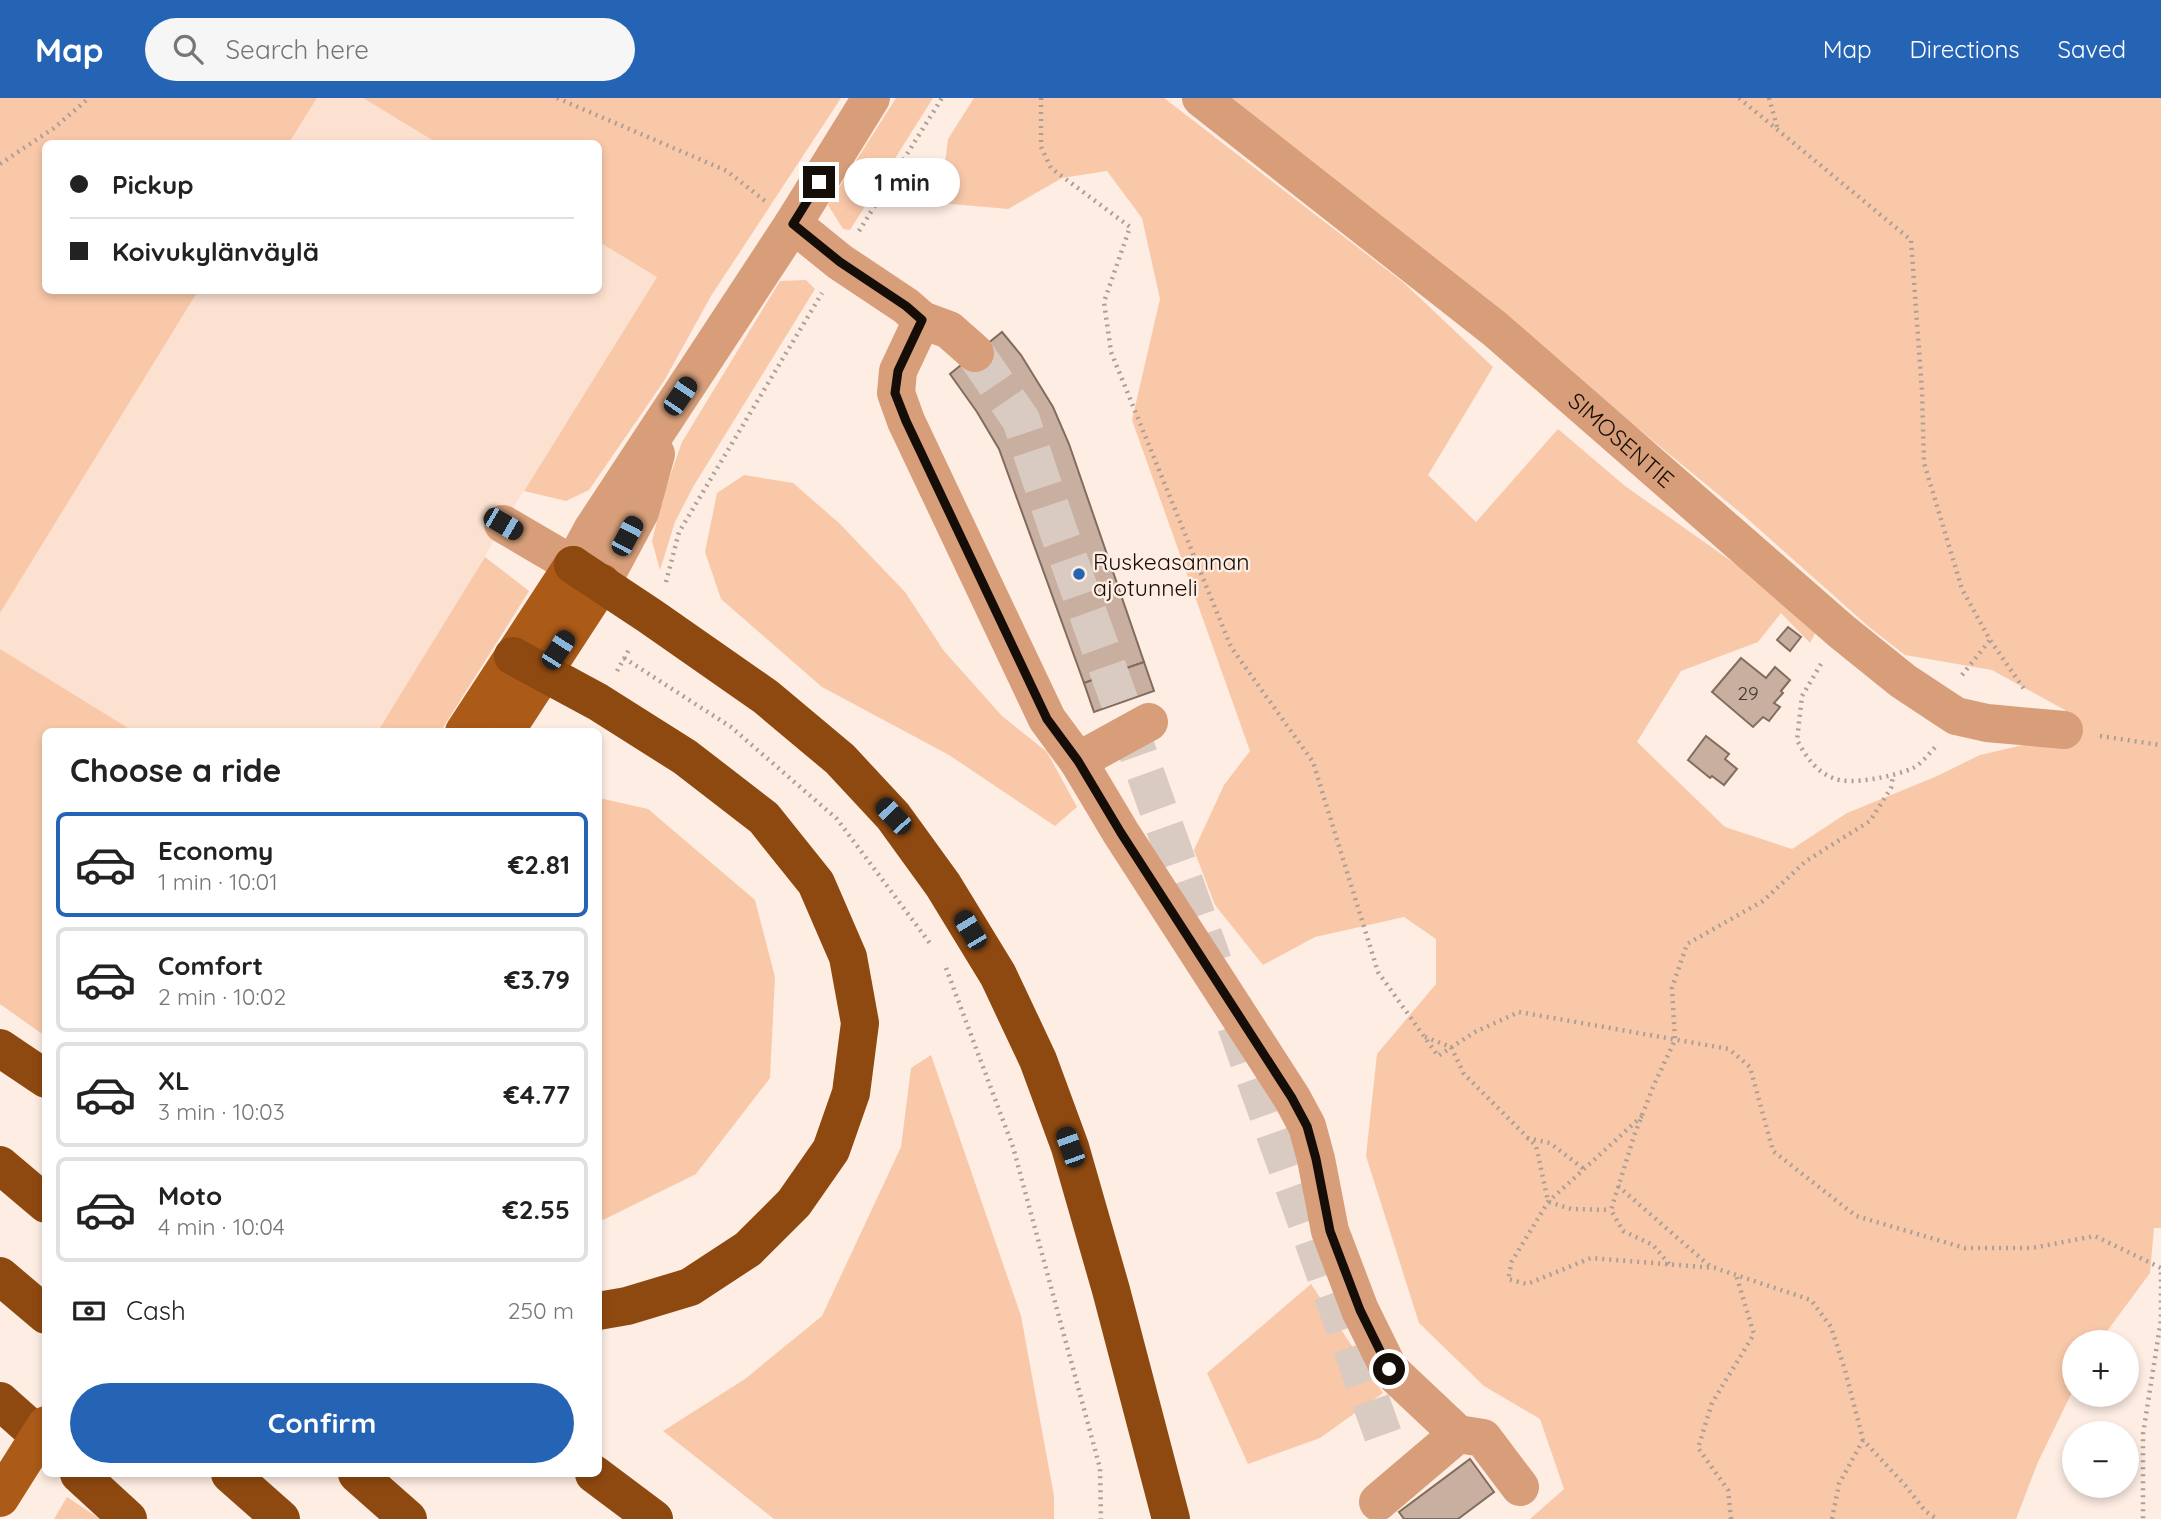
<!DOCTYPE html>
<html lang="en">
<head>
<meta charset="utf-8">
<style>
  :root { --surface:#fff; --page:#f6f6f6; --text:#222; --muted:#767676; --line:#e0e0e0; --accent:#2563b5 }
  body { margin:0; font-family:Quicksand,sans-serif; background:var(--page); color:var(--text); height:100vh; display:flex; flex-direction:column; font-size:26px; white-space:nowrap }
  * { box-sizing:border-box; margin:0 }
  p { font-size:23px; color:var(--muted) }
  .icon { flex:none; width:38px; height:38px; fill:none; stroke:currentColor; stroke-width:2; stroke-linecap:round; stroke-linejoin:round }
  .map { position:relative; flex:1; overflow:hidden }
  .drawer { position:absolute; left:42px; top:630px; width:560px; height:749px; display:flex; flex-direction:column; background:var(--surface); border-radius:10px; box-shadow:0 4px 10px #0003 }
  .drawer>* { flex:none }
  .top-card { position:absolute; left:42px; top:42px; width:560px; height:154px; border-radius:10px; box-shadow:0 4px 10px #0003; display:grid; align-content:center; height:154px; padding:0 28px; background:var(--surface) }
  .tools { position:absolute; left:2062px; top:1232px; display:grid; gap:14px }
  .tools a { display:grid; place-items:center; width:77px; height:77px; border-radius:50%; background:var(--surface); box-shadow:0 4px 10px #0003; font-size:35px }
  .end { position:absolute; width:32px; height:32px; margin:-16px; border:9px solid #150d07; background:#fff; box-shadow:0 0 0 4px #fff }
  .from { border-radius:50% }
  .bubble { position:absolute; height:49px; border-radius:24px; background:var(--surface); box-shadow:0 4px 10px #0003; font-size:23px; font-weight:800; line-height:49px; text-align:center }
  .car { position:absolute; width:21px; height:42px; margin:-21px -10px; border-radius:9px; box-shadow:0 0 5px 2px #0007; background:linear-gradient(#222 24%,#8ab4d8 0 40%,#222 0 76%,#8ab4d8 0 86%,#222 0) }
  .top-card b { display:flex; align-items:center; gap:24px; height:66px; font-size:26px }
  .top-card b+b { border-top:2px solid var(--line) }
  .top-card i { width:18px; height:18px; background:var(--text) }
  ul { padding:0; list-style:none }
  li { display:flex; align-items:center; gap:21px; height:105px; margin:0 14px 10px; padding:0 14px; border:4px solid var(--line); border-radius:10px }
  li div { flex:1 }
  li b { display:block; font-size:26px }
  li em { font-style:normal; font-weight:800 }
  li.on { border-color:var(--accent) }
  li>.icon { width:63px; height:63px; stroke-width:1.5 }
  h2 { padding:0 28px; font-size:32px; line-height:84px }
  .pay { display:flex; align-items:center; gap:18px; height:77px; padding:0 28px; font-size:26px }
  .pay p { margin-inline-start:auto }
  .action { display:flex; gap:14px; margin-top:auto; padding:14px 28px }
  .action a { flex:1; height:80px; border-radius:42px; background:var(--accent); color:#fff; font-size:28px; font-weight:800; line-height:80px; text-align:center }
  header { display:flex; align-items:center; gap:42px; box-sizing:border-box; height:98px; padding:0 35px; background:var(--accent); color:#fff }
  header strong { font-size:33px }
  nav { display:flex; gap:38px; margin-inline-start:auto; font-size:24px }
  .search { width:490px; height:63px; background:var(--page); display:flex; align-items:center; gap:18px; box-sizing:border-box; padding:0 24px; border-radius:38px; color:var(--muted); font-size:26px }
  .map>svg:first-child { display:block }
  .built { fill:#fce1d0 }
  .green { fill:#f9c8a9 }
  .building { fill:#c8af9f; stroke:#836c5e; stroke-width:2 }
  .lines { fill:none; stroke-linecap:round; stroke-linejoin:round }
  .minor-tunnel { stroke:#dacbc2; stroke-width:38; stroke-dasharray:38 19; stroke-linecap:butt }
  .path { stroke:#ac9f96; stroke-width:4.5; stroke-dasharray:2 5; stroke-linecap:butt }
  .minor { stroke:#d79e79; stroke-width:38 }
  .major { stroke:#ab5a18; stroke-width:38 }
  .highway { stroke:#8e4910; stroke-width:38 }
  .major-bridge { stroke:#ab5a18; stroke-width:38 }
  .route { stroke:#150d07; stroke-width:9 }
  .poi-dot { fill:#2563b5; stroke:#fdede3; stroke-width:2.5 }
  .labels { text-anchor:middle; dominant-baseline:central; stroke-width:5; stroke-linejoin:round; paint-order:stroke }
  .number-label { font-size:19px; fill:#42362d }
  .street-label { font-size:23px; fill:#150d07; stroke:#fdede3 }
  .poi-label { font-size:23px; fill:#150d07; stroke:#fdede3; text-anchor:start }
</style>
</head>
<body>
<header>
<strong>Map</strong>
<div class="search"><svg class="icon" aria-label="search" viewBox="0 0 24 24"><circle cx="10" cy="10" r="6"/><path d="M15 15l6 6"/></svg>Search here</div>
<nav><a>Map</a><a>Directions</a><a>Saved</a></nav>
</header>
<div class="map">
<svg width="2161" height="1421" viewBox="0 0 2161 1421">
  <rect width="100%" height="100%" fill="#fdede3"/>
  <!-- built -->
  <g class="built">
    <polygon points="317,0 363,0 437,45 289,46"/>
    <polygon points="599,144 657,179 503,426 462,499 378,633 133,633 0,551 0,515 198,193 598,192"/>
  </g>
  <!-- green -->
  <g class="green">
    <polygon points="0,0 317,0 289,45 46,46 46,192 198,193 0,515"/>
    <polygon points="363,0 841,0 711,198 664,283 589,392 566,403 524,393 657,179 599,144 598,46 437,45"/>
    <polygon points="896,0 933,0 850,132 843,131 828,107"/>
    <polygon points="974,0 1164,0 1404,185 1493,269 1428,377 1476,424 1558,331 1625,388 1816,523 1818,530 1810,545 1781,515 1758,544 1681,573 1637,644 1725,729 1792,751 1847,715 1935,679 1980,657 2041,643 2068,643 2065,612 1992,572 1905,557 1869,529 1742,416 1449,175 1219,0 2161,0 2161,1130 2154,1130 2150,1175 2099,1244 2074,1244 2074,1290 2038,1364 2016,1421 1530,1421 1564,1391 1540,1321 1484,1288 1419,1225 1366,1058 1377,956 1436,886 1436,841 1404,819 1315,839 1263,867 1215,807 1194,752 1224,687 1250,653 1132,322 1160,201 1142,120 1107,73 1062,80 1008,111 940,105 948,41"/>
    <polygon points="806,182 815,191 693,389 675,424 660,472 652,443 663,398 682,344 780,183"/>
    <polygon points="744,377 793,385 839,425 905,494 944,553 1002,618 1047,654 1077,709 1055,728 949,657 822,589 721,501 705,454 717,395"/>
    <polygon points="485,459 529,493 441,633 378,633"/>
    <polygon points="0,551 133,633 46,634 45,938 0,906"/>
    <polygon points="599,700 648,711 755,802 775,879 770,980 696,1076 599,1124"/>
    <polygon points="931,957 1021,1218 1054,1398 1054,1421 774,1421 663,1333 745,1281 822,1218 901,1049 911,970"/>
    <polygon points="1311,1186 1383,1295 1320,1340 1248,1366 1207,1275"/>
    <polygon points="67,1399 100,1421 54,1421"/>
  </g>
  <!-- building -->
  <g class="building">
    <polygon points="1002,234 1021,257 1053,309 1069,346 1144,564 1084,585 999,351 977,314 950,276"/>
    <polygon points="1788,529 1801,539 1790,553 1777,542"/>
    <polygon points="1741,560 1766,580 1775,569 1790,582 1781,593 1783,595 1774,605 1780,609 1769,623 1763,619 1753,629 1712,594"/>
    <polygon points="1144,564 1154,593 1094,614 1084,585"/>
    <polygon points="1706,638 1729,656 1725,661 1737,671 1724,687 1712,678 1710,680 1688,662"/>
    <polygon points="1470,1361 1494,1394 1458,1421 1404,1421 1399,1414"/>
  </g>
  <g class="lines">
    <!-- minor-tunnel -->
    <g class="minor-tunnel">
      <polyline points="975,255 1021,322 1058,432 1213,864"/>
      <polyline points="1236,927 1383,1337"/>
    </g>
    <!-- path -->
    <g class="path">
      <polyline points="557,0 727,73 765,103"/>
      <polyline points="1041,0 1041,49 1051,70 1130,129 1104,204 1111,254 1231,549 1313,664 1378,874 1438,958 1475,934 1519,914 1729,951 1750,969 1773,1053 1856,1118 1965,1150 2032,1150 2095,1138 2161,1170 2161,1222 2143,1336 2143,1421"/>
      <polyline points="1739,0 1911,142 1922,293 1924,365 1962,491 1990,542 2024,591"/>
      <polyline points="1769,0 1778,32"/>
      <polyline points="0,66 54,30 89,0"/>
      <polyline points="859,133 942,0"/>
      <polyline points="666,484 679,434 822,195"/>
      <polyline points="624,560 731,629 837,721 932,848"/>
      <path d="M 1821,566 L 1802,598 L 1797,642 C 1805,657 1815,673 1833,680 C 1850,688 1896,678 1913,670 C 1921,666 1930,655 1936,648"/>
      <polyline points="617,573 630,550"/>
      <polyline points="1962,577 1990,542"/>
      <polyline points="2100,638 2161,647"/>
      <polyline points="946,870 1013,1049 1100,1370 1101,1421"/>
      <polyline points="1425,939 1451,949 1464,976 1536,1048 1548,1103"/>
      <polyline points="1642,1018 1548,1104 1512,1163 1508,1181 1527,1186 1591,1160 1715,1170 1811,1202 1831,1229 1845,1272 1863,1342 1905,1387 1925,1413 1937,1421"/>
      <polyline points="1527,1040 1550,1045 1584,1071"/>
      <polyline points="1618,1088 1712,1170"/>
      <polyline points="1549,1104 1571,1111 1611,1112"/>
      <polyline points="1669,1166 1653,1147 1623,1133 1611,1112 1634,1038 1653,989 1675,942 1672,890 1687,846 1763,803 1806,763 1870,723 1891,690 1893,678"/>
      <polyline points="1731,1421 1728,1392 1698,1350 1712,1305 1754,1236 1736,1177"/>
      <polyline points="1832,1421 1839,1386 1863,1342"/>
    </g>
    <!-- minor -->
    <g class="minor">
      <path id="s1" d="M 1201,0 L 1495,231 L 1841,533 L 1903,583 L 1956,618 L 1987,625 L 2064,632"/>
      <polyline points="793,126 840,164 906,208 922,222 949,232 975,255"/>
      <polyline points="922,222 898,273 896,295 906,323 1047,621 1078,663 1121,735 1292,1000 1307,1028 1316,1061 1330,1133 1360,1212 1389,1271 1458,1336 1483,1340 1520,1389"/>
      <polyline points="503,426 573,467 592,432 793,126 871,0"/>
      <polyline points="602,485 640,414 656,356"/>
      <polyline points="1078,663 1149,624"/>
      <polyline points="1378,1404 1458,1336"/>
    </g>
    <!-- major -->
    <g class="major">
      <polyline points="464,634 573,467"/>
      <polyline points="505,634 602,485"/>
    </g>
    <!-- highway -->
    <g class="highway">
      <polyline points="573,467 650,518 766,599 840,661 893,718 943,787 998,877 1038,962 1070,1049 1111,1192 1171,1421"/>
      <polyline points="513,558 598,604 685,659 764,720 816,785 848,859 860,925 851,995 831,1052 794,1105 748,1151 690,1189 627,1208 598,1213"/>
      <polyline points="0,950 46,981"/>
      <polyline points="0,1067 46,1106"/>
      <polyline points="0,1178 46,1217"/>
      <polyline points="0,1303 46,1344"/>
      <polyline points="79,1376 128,1421"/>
      <polyline points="230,1376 281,1421"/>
      <polyline points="357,1376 408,1421"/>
      <polyline points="594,1376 654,1421"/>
    </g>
    <!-- major-bridge -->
    <polyline class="major-bridge" points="0,1400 46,1327"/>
  </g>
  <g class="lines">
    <!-- route -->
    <polyline class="route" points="819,84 793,126 840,164 906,208 922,222 898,273 895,295 906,323 1047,621 1078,663 1121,735 1292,1000 1307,1028 1316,1061 1330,1133 1360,1212 1389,1271"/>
  </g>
  <!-- markers -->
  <circle class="poi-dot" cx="1079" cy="476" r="7"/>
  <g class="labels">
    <!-- number labels -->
    <g class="number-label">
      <text x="1748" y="595">29</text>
    </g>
    <!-- street labels -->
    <g class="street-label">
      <text stroke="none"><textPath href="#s1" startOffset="542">SIMOSENTIE</textPath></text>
    </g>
    <!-- poi labels -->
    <g class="poi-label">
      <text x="1093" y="463">Ruskeasannan<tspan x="1093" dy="26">ajotunneli</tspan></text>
    </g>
  </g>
</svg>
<div class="tools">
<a>+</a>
<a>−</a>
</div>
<i class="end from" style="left:1389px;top:1271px"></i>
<i class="end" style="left:819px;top:84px"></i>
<div class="bubble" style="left:844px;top:60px;width:116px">1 min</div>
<i class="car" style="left:680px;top:298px;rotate:34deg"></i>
<i class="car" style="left:503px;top:426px;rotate:120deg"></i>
<i class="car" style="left:627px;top:438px;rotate:28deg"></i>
<i class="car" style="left:558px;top:552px;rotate:33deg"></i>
<i class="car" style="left:893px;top:718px;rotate:317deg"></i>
<i class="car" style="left:970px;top:832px;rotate:329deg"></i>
<i class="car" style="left:1070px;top:1049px;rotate:340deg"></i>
<div class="top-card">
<b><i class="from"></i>Pickup</b>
<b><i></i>Koivukylänväylä</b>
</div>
<section class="drawer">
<h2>Choose a ride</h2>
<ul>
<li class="on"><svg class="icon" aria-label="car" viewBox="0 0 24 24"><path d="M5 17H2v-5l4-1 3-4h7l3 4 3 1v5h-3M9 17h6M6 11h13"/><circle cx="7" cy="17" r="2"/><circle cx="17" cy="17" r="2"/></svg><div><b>Economy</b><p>1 min · 10:01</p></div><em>€2.81</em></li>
<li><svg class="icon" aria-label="car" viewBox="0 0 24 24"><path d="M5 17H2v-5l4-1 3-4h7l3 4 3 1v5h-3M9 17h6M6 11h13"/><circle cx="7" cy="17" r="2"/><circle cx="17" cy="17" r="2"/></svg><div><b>Comfort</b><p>2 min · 10:02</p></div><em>€3.79</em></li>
<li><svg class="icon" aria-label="car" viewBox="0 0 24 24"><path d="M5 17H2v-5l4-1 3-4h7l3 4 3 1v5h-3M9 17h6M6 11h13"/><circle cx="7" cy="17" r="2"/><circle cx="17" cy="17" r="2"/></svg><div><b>XL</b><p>3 min · 10:03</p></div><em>€4.77</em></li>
<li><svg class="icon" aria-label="car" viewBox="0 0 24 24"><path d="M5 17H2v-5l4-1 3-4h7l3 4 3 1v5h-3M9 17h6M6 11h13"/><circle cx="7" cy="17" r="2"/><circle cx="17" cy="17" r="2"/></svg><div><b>Moto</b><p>4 min · 10:04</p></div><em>€2.55</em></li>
</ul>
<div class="pay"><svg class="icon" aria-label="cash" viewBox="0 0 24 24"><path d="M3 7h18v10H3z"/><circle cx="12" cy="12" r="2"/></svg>Cash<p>250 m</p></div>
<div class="action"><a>Confirm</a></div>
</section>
</div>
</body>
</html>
